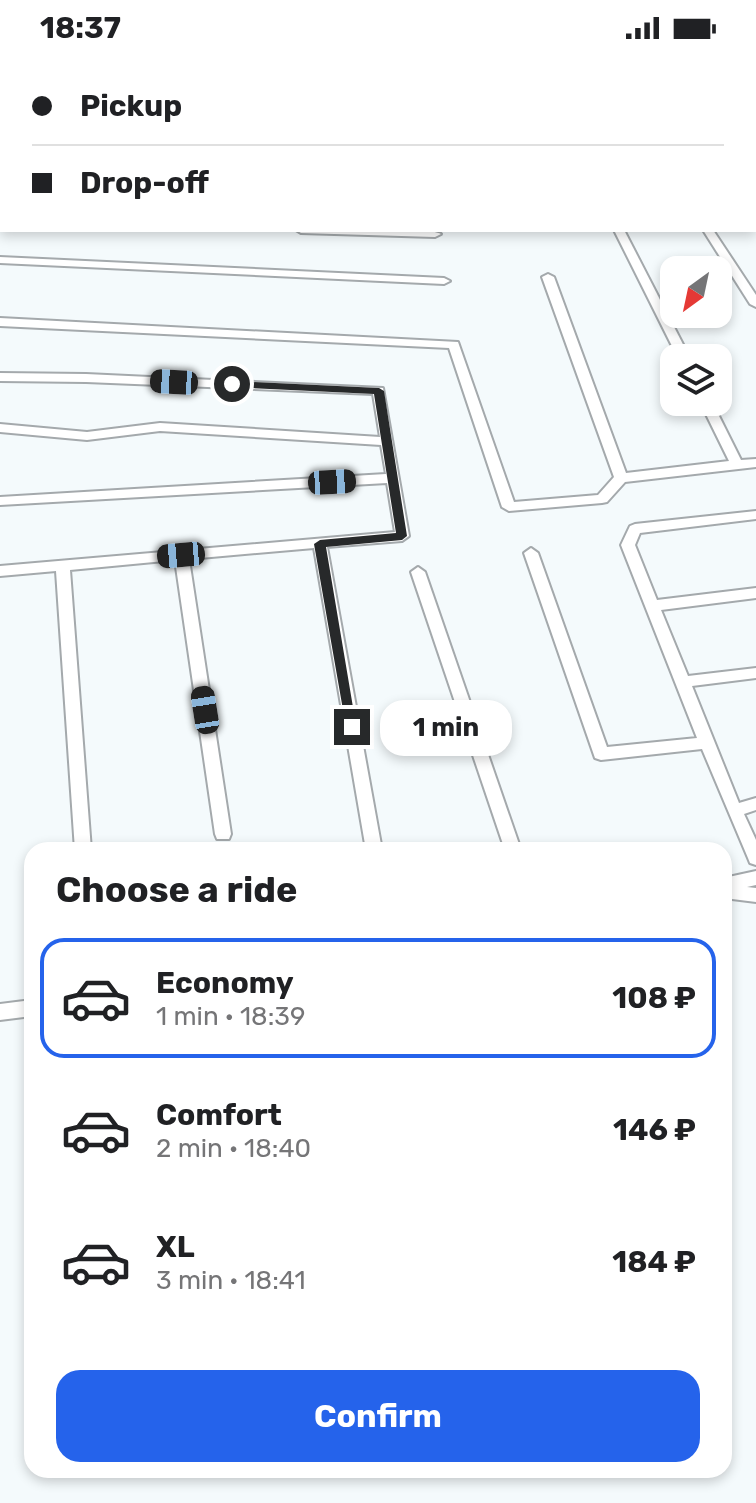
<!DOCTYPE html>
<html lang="en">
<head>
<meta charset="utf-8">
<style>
  :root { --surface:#fff; --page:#f6f6f6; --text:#202124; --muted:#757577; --line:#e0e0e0; --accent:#2563eb }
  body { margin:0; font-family:Rubik,sans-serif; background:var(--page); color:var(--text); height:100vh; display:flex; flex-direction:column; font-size:30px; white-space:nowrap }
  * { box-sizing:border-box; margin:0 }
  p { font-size:26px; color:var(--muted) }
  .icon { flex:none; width:44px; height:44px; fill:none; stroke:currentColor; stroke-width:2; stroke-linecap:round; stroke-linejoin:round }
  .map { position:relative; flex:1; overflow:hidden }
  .drawer { position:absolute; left:24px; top:786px; width:708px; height:636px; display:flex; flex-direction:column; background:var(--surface); border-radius:24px; box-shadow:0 4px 12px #0003 }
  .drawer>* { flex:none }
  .hud { position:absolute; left:0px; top:0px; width:756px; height:176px; box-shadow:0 4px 12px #0003; display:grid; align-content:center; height:176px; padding:0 32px; background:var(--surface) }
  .needle { width:52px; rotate:213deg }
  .buttons { position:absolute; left:660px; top:200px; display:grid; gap:16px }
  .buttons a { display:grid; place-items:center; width:72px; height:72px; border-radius:16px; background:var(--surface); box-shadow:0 4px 12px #0003; font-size:40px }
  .end { position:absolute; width:36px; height:36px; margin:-18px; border:10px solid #27292a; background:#fff; box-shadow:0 0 0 4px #fff }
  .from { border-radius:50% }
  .bubble { position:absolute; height:56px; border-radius:24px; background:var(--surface); box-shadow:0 4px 12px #0003; font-size:26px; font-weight:700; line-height:56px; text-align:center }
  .car { position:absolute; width:24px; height:48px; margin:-24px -12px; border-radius:10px; box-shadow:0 0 6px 2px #0007; background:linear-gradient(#222 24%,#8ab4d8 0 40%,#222 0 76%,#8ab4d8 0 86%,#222 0) }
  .hud b { display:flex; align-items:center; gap:28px; height:76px; font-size:30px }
  .hud b+b { border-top:2px solid var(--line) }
  .hud i { width:20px; height:20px; background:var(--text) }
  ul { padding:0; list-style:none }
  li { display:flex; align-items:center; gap:24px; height:120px; margin:0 16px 12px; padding:0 16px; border:4px solid transparent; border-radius:24px }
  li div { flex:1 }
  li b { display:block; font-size:30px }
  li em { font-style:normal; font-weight:700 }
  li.current { border-color:var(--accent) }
  li>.icon { width:72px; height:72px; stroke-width:1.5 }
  h2 { padding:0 32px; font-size:36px; line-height:96px }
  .action { display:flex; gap:16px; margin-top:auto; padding:16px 32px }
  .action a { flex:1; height:92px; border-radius:24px; background:var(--accent); color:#fff; font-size:32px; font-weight:700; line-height:92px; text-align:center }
  .status { display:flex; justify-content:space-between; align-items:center; height:56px; padding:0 40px; background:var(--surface); direction:ltr }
  .status svg { height:22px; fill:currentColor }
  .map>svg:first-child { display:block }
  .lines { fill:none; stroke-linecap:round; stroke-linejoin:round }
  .service-casing { stroke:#a4a9ac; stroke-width:4 }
  .secondary-casing { stroke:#a4a9ac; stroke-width:4 }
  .service { fill:#fff; fill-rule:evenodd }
  .secondary { fill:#fff; fill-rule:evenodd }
  .route { fill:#27292a }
</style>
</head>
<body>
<div class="status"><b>18:37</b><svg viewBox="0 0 49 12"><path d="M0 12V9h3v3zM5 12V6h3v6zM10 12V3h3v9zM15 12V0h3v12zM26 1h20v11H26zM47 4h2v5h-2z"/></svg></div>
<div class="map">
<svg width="756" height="1447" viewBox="0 0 756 1447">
  <rect width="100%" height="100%" fill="#f4fafc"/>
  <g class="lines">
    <defs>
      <g id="service">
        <rect x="0" y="118" width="2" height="6"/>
        <polygon points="0,149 2,149 0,157"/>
        <rect x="0" y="163" width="2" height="6"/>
        <path d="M 296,174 C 319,174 427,170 441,178 L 435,181 L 301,177 Z"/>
        <polygon points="614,174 624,174 690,302 678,302"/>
        <polygon points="703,174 713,174 756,239 756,251 750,248"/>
        <polygon points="0,201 444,222 450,225 444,228 0,207"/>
        <polygon points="548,218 554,221 626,417 729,405 700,346 712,346 741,404 756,403 756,411 625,426 607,446 602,447 509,455 502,451 449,292 0,270 0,262 458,286 514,446 598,439 614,421 542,221"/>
        <polygon points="0,317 86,318 383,332 409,480 402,485 327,491 382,794 366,794 314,492 189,503 231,778 229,783 217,783 215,778 175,504 70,514 91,794 75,794 56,515 0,520 0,510 395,476 387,427 0,449 0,441 386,418 381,389 160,375 87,384 0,376 0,368 87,376 160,367 380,381 373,338 86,326 0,325"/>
        <polygon points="756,455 756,463 640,477 635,489 657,544 756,532 756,542 661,554 688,620 756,612 756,622 692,630 739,747 756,742 756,754 744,758 756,784 756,809 750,807 748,802 702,693 601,704 595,702 524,497 531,492 538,497 607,691 697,682 621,489 630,470 635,468"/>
        <polygon points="418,511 425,516 521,794 505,794 411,516"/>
        <polygon points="756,815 756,829 747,831 756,832 756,846 724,842 724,822"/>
        <polygon points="32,944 32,960 0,964 0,948"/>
      </g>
      <polygon id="secondary" points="110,0 138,0 109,2"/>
    </defs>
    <!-- service casing -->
    <use href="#service" class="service-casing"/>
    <!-- secondary casing -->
    <use href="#secondary" class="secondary-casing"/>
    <!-- service -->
    <use href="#service" class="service"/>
    <!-- secondary -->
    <use href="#secondary" class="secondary"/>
  </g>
  <!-- route -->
  <polygon class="route" points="232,325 379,332 384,335 407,480 402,484 326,491 357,675 352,676 346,671 314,488 320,484 396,477 374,338 229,331 229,326"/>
</svg>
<div class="buttons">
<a><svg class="needle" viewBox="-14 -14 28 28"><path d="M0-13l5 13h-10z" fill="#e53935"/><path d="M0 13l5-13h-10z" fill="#757577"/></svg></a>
<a><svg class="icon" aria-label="layers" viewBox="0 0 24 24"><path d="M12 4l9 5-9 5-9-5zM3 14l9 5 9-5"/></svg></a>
</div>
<i class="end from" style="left:232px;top:328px"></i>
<i class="end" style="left:352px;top:671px"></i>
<div class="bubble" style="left:380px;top:644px;width:132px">1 min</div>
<i class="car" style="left:174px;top:326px;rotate:273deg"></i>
<i class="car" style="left:332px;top:426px;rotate:87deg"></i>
<i class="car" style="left:181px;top:499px;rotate:265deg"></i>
<i class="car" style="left:205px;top:654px;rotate:351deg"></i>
<div class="hud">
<b><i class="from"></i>Pickup</b>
<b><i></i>Drop-off</b>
</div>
<section class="drawer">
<h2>Choose a ride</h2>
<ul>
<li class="current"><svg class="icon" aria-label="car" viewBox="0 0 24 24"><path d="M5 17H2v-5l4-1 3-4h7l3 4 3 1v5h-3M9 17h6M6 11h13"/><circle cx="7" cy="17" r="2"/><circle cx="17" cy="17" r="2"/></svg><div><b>Economy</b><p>1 min · 18:39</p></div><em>108 ₽</em></li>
<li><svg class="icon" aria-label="car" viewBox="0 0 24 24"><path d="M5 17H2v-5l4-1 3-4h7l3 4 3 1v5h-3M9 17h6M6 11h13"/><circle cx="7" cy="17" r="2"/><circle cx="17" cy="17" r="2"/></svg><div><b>Comfort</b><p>2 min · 18:40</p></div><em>146 ₽</em></li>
<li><svg class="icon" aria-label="car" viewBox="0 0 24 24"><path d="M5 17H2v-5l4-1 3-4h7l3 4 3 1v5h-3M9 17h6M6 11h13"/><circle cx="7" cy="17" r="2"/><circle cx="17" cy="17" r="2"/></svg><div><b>XL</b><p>3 min · 18:41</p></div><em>184 ₽</em></li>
</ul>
<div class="action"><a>Confirm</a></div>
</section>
</div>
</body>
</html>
